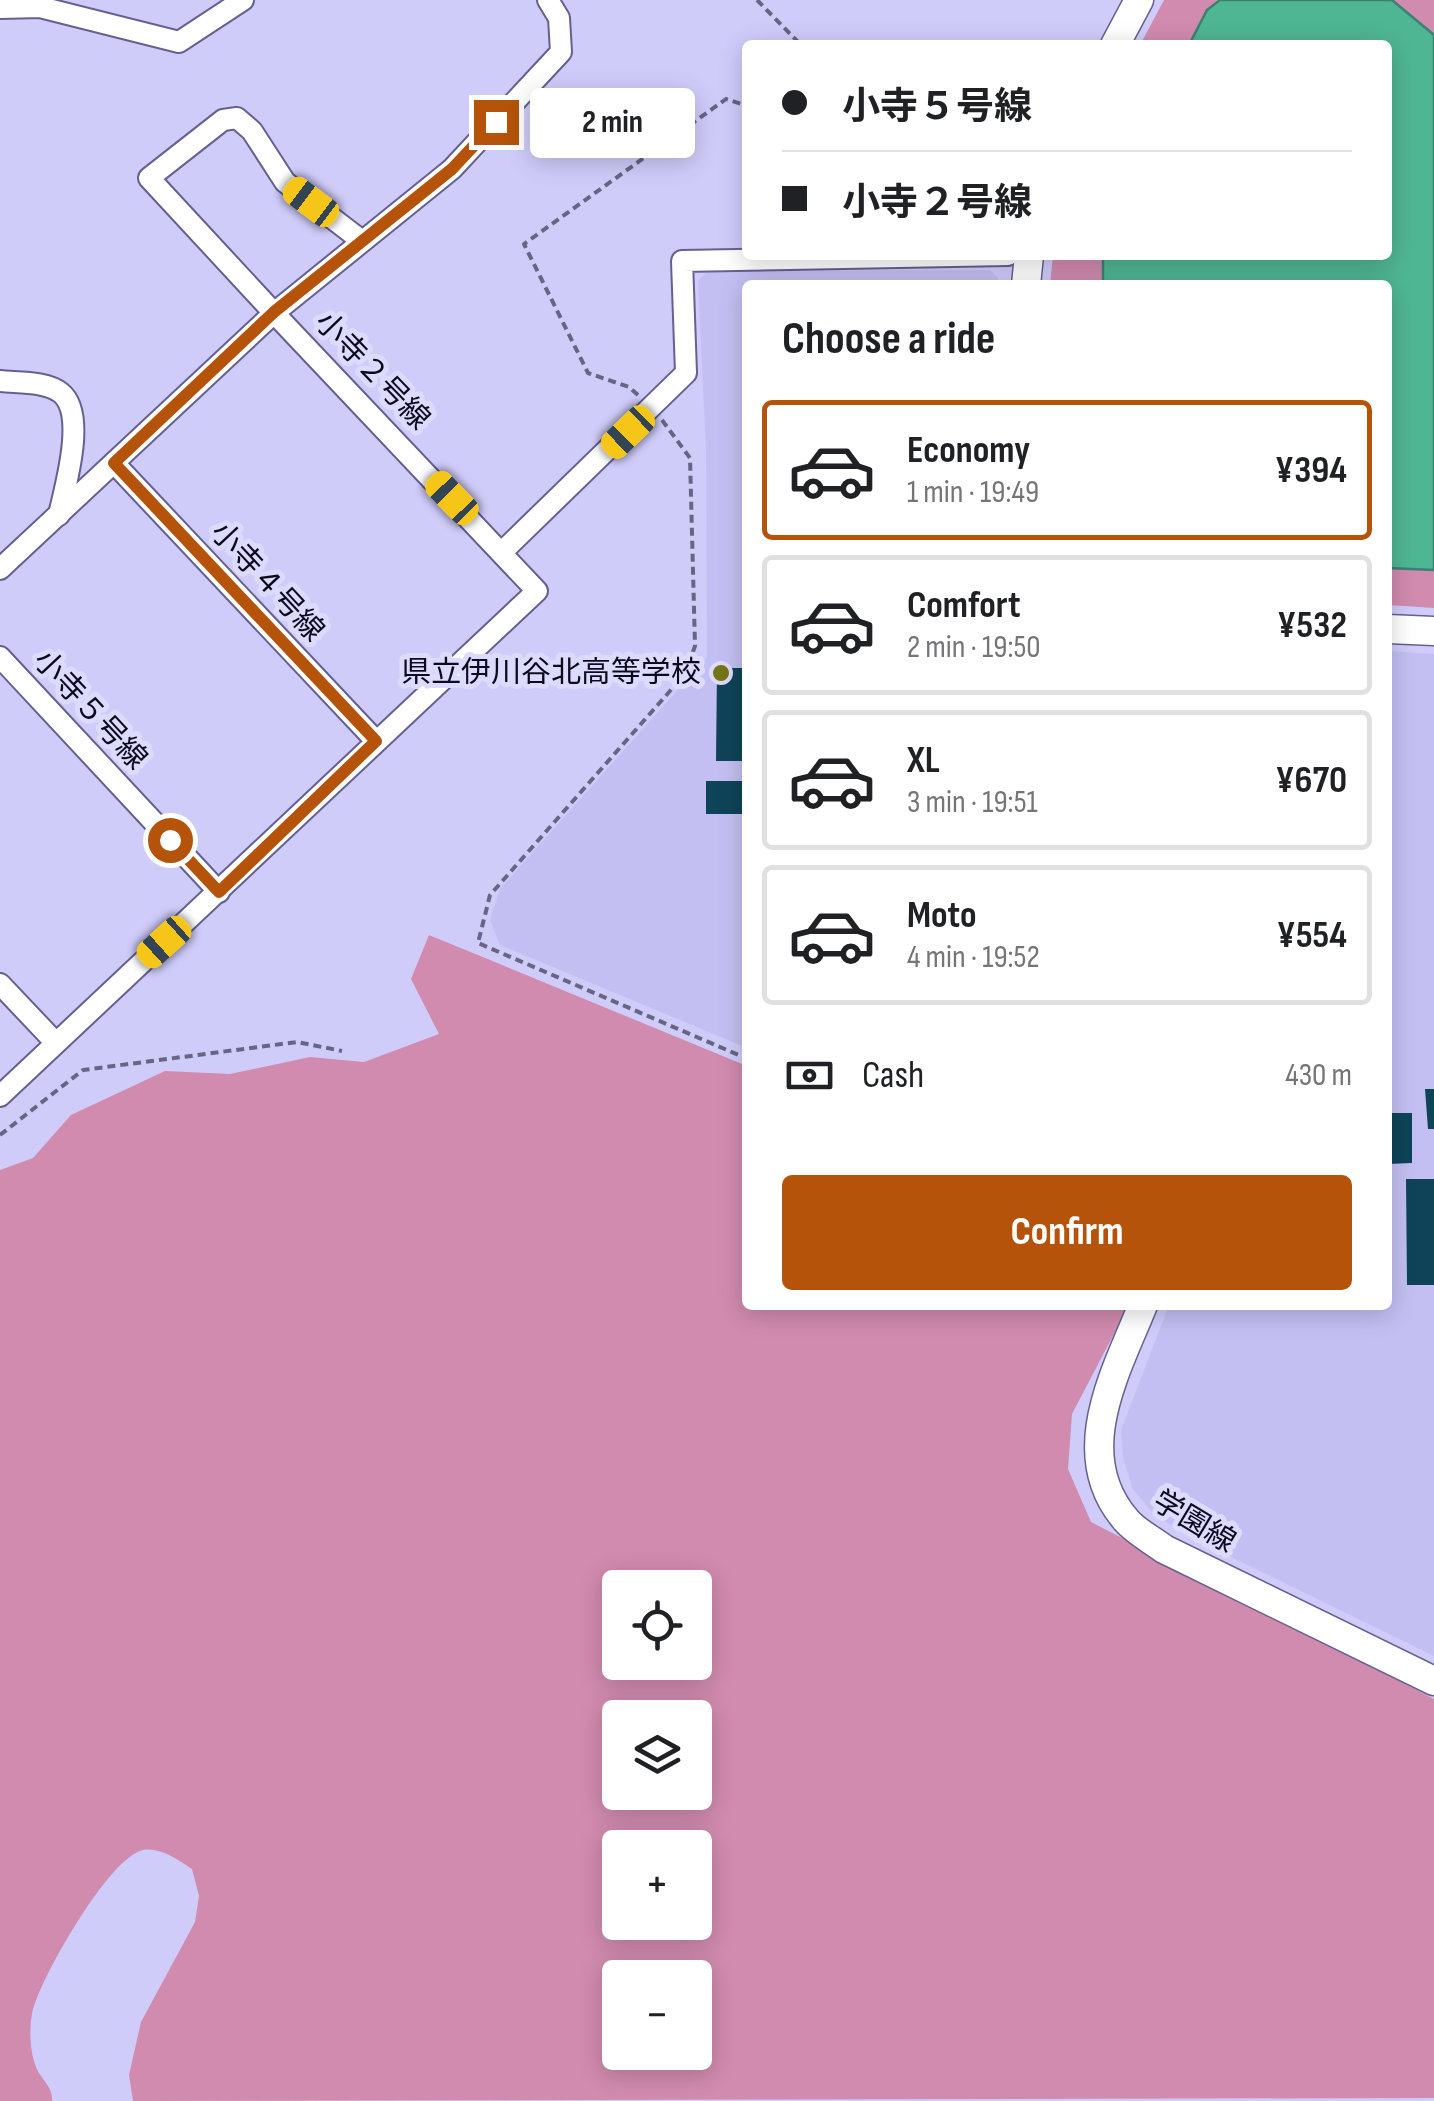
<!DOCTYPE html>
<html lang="en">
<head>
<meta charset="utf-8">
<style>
  :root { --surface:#fff; --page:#f2f2f2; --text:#202124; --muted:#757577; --line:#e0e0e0; --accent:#b45309 }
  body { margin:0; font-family:"Sofia Sans Condensed","Noto Sans JP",sans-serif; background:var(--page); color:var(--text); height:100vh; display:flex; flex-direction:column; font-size:38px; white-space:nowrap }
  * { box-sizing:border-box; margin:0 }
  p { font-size:32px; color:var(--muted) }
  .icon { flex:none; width:55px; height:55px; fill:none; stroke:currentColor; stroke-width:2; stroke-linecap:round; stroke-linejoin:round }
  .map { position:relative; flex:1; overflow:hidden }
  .drawer { position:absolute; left:742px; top:280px; width:650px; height:1030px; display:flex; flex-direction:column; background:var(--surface); border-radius:10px; box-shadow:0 5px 25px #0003 }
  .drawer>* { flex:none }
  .banner { position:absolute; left:742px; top:40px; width:650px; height:220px; border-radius:10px; box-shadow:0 5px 25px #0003; display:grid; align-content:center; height:220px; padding:0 40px; background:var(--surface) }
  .fabs { position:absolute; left:602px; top:1570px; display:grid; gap:20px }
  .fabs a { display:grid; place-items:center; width:110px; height:110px; border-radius:10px; background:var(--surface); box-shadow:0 5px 25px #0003; font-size:50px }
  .end { position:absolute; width:45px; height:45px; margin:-22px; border:12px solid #b45309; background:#fff; box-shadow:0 0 0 5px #fff }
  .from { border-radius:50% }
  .bubble { position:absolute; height:70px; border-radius:10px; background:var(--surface); box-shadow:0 5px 25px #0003; font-size:32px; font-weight:700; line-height:70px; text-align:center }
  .car { position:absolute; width:30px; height:60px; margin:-30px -15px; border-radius:12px; box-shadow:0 0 8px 2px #0007; background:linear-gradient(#f5c518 24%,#345 0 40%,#f5c518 0 76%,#345 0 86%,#f5c518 0) }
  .banner b { display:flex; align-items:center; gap:35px; height:95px; font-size:38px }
  .banner b+b { border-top:2px solid var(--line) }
  .banner i { width:25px; height:25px; background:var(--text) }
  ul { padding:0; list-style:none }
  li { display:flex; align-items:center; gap:30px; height:140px; margin:0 20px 15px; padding:0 20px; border:5px solid var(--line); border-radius:10px }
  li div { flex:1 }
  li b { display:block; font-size:38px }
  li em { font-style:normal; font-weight:700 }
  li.selected { border-color:var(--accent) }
  li>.icon { width:90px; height:90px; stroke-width:1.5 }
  h2 { padding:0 40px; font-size:45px; line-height:120px }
  .pay { display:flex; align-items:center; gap:25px; height:110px; padding:0 40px; font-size:38px }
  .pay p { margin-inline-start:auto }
  .button { display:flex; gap:20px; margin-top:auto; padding:20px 40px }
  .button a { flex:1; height:115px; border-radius:10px; background:var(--accent); color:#fff; font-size:40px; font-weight:700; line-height:115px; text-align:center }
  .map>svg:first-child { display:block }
  .built { fill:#c3bff2 }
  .green { fill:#d18bae; fill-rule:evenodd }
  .water { fill:#4fb693; stroke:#3b8270; stroke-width:2.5 }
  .building { fill:#0f4458 }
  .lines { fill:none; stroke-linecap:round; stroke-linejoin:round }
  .street-casing { stroke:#656092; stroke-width:24 }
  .secondary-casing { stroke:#656092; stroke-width:31 }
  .path { stroke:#676484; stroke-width:4; stroke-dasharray:8 5; stroke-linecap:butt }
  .street { stroke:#fff; stroke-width:20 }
  .secondary { stroke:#fff; stroke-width:28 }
  .route { stroke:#b45309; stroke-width:12 }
  .poi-dot { fill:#767419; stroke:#dddbfd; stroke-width:4 }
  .labels { text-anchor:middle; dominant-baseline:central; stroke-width:10; stroke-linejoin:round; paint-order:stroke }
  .street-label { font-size:30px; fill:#0d0a1d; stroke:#dddbfd }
  .poi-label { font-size:30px; fill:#0d0a1d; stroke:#dddbfd; text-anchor:end }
</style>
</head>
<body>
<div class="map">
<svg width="1434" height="2101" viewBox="0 0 1434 2101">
  <rect width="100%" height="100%" fill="#cfccfa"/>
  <!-- built -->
  <g class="built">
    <polygon points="990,270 998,278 998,285 748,285 747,1048 500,945 490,920 500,889 707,657 706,451 698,281 707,271"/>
    <polygon points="1388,651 1434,654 1434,1656 1184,1534 1152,1512 1133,1489 1123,1458 1121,1430 1169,1305 1388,1305"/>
  </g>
  <!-- green -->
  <g class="green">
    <polygon points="1164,0 1220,0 1207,10 1189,45 1140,45"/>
    <polygon points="1392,0 1434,0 1434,35"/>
    <polygon points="1053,255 1103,255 1103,285 1050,285"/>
    <polygon points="1388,568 1434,570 1434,608 1388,605"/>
    <path d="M 429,935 L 747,1066 L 748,1305 L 1129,1305 L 1072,1414 L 1068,1469 L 1091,1522 L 1434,1699 L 1434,2098 L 133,2101 L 129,2075 L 141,2022 L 195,1922 L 199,1896 L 192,1869 C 178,1860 161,1847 143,1850 C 110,1856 38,1981 32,2014 C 29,2030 30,2052 36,2067 C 41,2080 53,2086 52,2101 L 0,2101 L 0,1170 L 33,1158 L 71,1115 L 165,1071 L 230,1074 L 310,1057 L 364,1062 L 439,1034 L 411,979 ZM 620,1588 L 695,1588 L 695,1662 L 620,1662 ZM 620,1718 L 695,1718 L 695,1792 L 620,1792 ZM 620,1848 L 695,1848 L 695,1922 L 620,1922 ZM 620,1978 L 695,1978 L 695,2052 L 620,2052 Z"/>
  </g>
  <!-- water -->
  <polygon class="water" points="1220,0 1392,0 1434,35 1434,570 1388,568 1388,285 1103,285 1103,255 1388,255 1388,45 1189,45 1207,10"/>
  <!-- building -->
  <g class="building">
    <polygon points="717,668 748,668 748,761 716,761"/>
    <rect x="706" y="781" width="42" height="33"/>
    <polygon points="1425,1089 1434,1089 1434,1129 1428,1129"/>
    <polygon points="1388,1113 1412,1113 1412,1163 1388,1164"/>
    <polygon points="1406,1179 1434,1179 1434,1285 1407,1285"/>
  </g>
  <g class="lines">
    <defs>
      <g id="street">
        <polyline points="0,8 40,7 179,42 243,0"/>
        <polyline points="362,241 285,182 252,131 237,118 223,120 149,178 274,313 452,169 561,52 559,18 548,0"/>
        <path d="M 0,381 C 18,383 46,381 61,393 C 87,414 65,487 59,515"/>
        <polyline points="114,463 376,741"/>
        <polyline points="503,551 686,373 682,261 1008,255"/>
        <polyline points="0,569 274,313 537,591 0,1096"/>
        <polyline points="0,657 219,892"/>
        <polyline points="0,984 55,1042"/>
      </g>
      <g id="secondary">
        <polyline points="1115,45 1139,0"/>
        <polyline points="1026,285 1029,255"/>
        <polyline points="1388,629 1434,631"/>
        <path d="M 1143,1305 C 1116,1372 1069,1454 1126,1520 C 1135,1531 1152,1540 1164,1549 L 1434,1681"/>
      </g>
    </defs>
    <!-- street casing -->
    <use href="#street" class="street-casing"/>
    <!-- secondary casing -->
    <use href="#secondary" class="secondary-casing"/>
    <!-- path -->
    <g class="path">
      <polyline points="757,0 801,45"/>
      <polyline points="638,395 629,387 588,373 524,244 726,99 748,106"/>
      <polyline points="662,420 690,458 695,646 685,674 490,895 478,943 748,1059"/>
      <polyline points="0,1135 83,1070 297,1042 342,1051"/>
    </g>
    <!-- street -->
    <use href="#street" class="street"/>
    <!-- secondary -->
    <use href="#secondary" class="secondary"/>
  </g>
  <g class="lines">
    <!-- route -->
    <polyline class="route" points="170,840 219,892 376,741 114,463 274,312 452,169 496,122"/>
  </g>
  <!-- markers -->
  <circle class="poi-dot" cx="721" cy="673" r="10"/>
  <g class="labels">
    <!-- street labels -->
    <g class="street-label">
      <text transform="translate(372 371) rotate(46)">小寺２号線</text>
      <text transform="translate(267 582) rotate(47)">小寺４号線</text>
      <text transform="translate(90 710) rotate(47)">小寺５号線</text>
      <text transform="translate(1194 1522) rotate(31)">学園線</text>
    </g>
    <!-- poi labels -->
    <g class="poi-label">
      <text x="701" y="673">県立伊川谷北高等学校</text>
    </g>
  </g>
</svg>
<div class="fabs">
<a><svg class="icon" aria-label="locate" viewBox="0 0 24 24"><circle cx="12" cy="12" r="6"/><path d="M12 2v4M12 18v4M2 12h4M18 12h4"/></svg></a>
<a><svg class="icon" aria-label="layers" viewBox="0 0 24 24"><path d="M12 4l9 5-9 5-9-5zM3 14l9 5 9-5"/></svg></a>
<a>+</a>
<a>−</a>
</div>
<i class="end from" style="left:170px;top:840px"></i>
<i class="end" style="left:496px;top:122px"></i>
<div class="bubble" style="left:530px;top:88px;width:165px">2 min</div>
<i class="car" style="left:311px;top:202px;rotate:307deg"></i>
<i class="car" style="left:628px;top:432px;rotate:226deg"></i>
<i class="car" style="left:452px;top:498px;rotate:316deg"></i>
<i class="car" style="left:164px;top:942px;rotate:228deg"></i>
<div class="banner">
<b><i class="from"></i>小寺５号線</b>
<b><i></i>小寺２号線</b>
</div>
<section class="drawer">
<h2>Choose a ride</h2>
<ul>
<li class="selected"><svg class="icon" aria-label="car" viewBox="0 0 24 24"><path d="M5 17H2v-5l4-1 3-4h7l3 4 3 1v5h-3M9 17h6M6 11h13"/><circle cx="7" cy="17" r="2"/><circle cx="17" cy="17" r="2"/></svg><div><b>Economy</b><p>1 min · 19:49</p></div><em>¥394</em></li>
<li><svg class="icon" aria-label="car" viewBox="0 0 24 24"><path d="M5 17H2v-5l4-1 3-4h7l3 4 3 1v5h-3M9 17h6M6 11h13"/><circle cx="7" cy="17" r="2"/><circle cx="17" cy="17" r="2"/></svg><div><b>Comfort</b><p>2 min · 19:50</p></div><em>¥532</em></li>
<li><svg class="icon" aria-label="car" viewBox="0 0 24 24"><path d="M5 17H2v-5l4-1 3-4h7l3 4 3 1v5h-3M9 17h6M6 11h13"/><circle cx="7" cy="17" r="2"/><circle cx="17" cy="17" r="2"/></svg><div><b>XL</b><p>3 min · 19:51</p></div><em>¥670</em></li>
<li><svg class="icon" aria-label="car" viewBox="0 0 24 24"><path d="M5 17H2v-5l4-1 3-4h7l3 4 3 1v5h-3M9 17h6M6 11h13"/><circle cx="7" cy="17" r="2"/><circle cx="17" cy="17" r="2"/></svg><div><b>Moto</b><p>4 min · 19:52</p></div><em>¥554</em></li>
</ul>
<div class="pay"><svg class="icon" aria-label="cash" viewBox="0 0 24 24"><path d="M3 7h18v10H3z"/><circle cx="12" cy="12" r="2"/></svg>Cash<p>430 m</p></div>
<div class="button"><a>Confirm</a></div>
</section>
</div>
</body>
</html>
